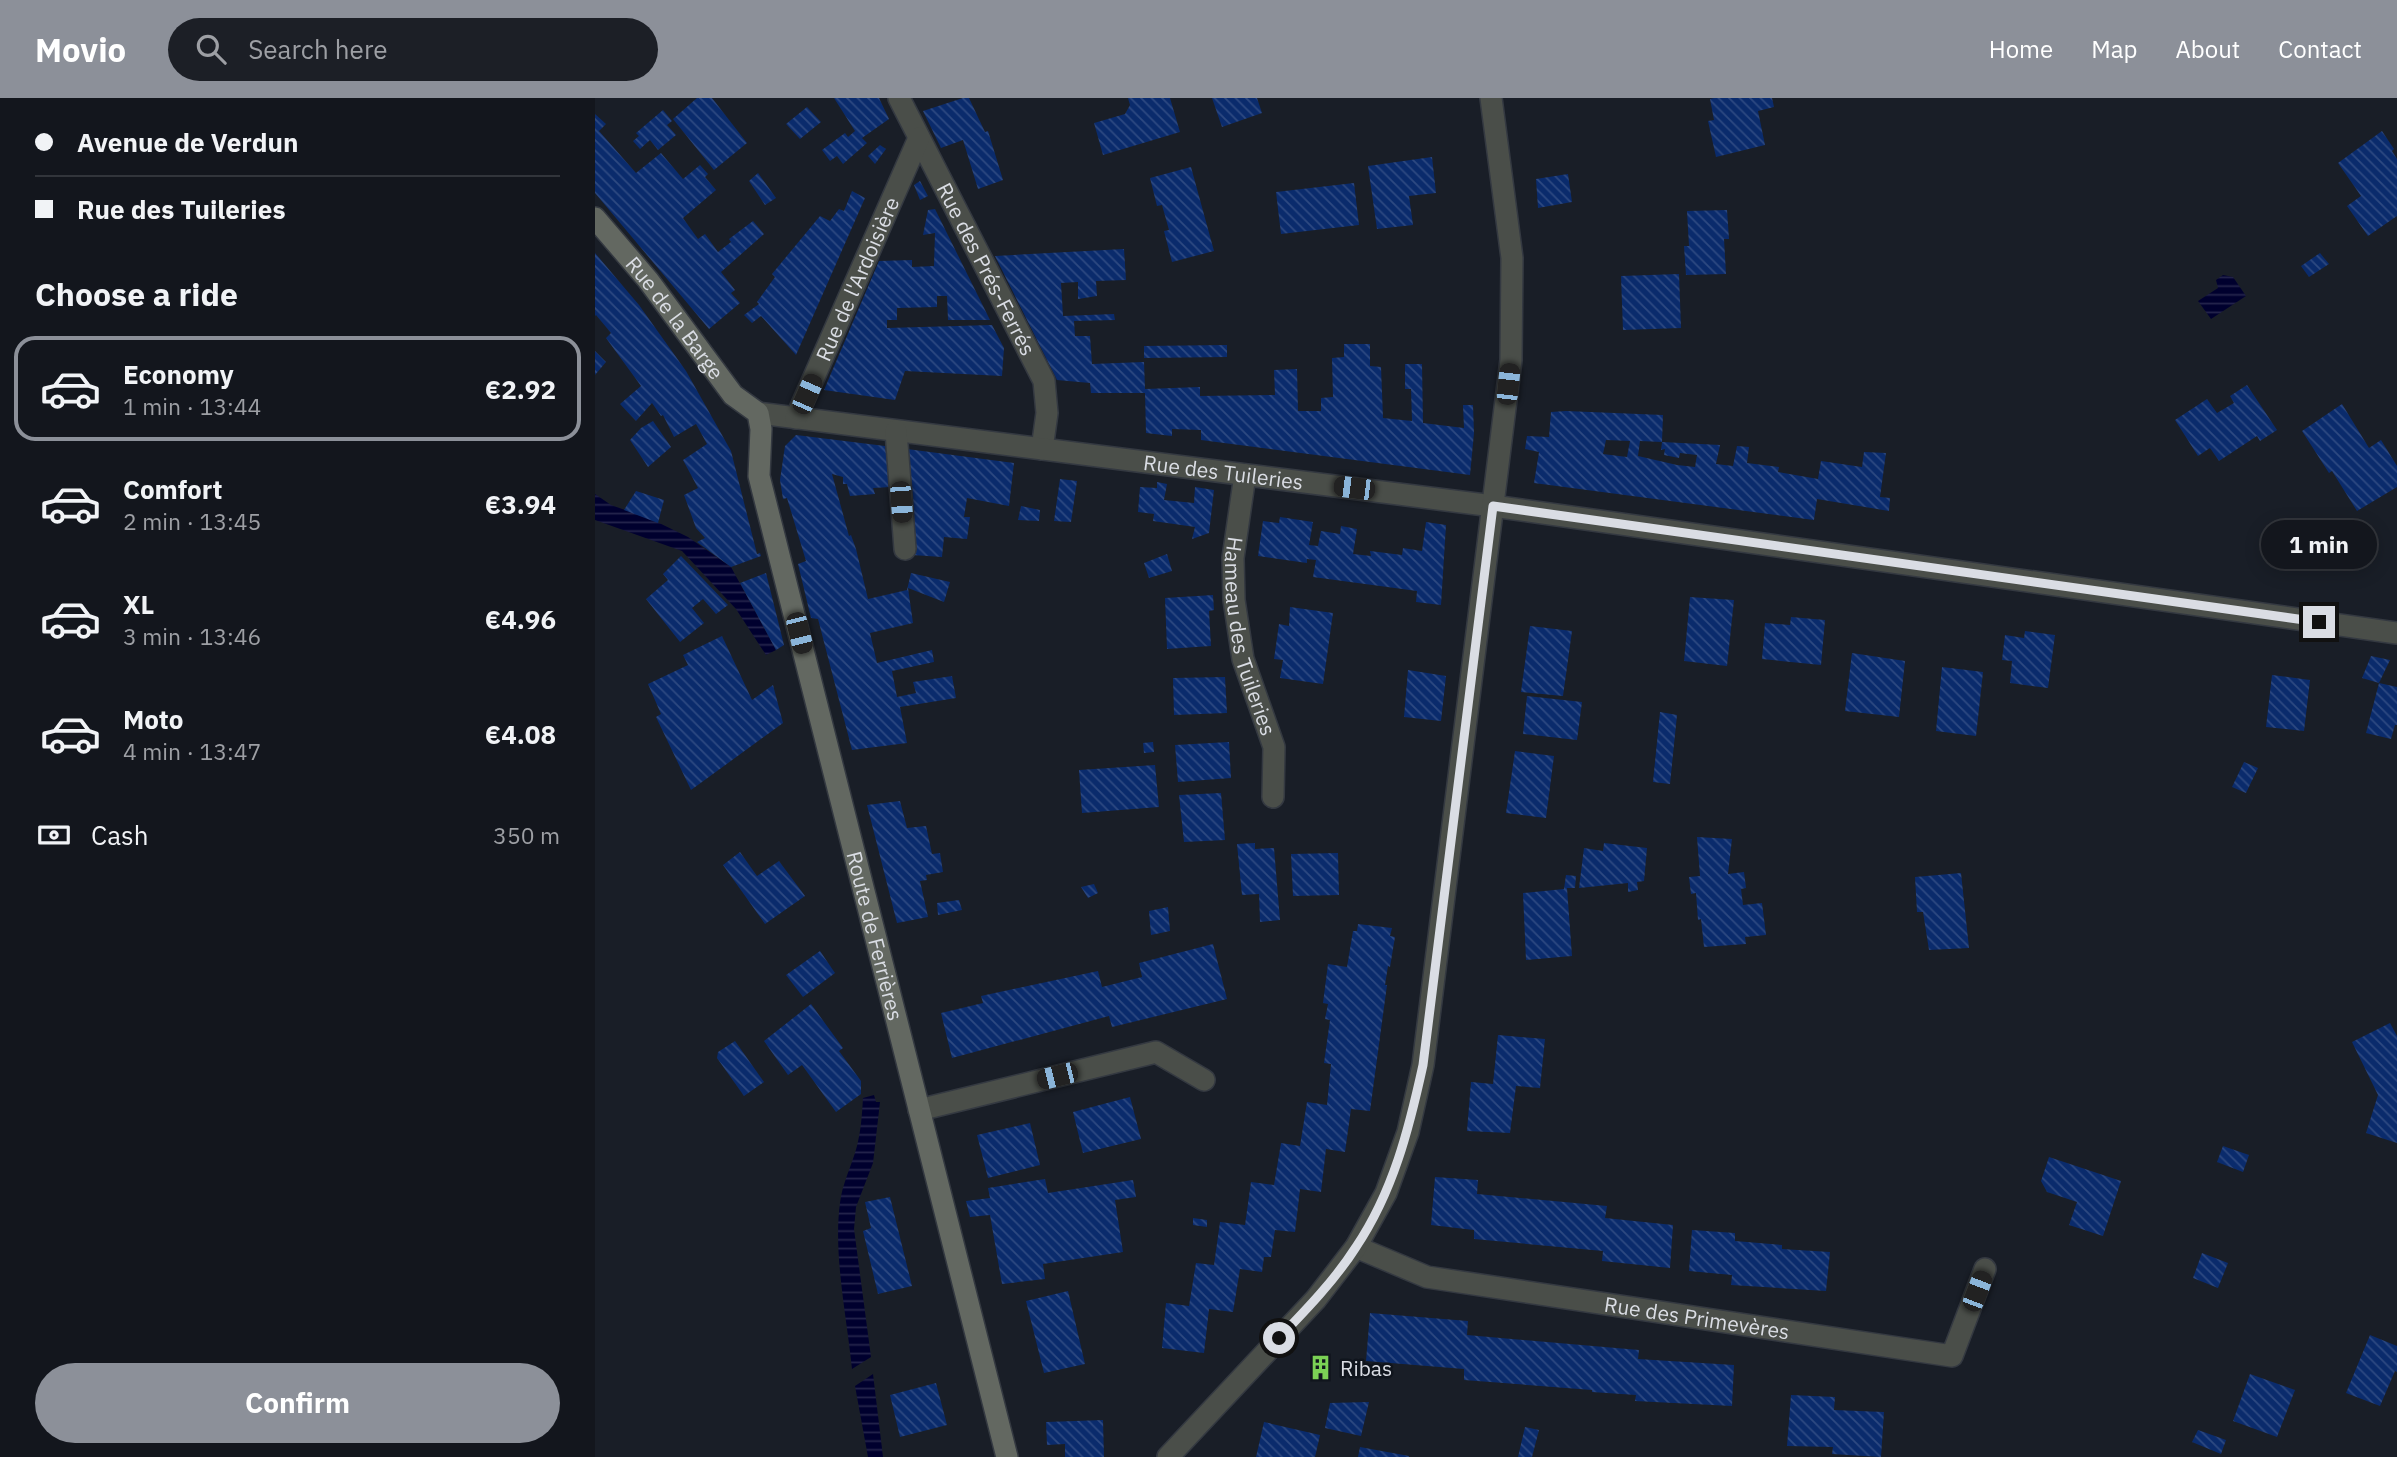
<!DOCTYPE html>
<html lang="en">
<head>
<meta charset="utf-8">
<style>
  :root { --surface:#13161d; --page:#1c1f26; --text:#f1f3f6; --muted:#9d9fa4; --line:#32353b; --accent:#8c9099 }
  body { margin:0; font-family:"IBM Plex Sans",sans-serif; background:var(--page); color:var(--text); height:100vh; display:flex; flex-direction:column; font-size:26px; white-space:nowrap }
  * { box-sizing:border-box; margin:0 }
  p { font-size:23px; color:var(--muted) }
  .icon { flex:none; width:38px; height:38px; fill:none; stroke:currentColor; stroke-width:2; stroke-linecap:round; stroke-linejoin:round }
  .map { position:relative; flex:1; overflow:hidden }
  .panel { display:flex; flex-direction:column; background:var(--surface); width:595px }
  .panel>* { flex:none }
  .guide { display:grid; align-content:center; height:154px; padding:0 35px; background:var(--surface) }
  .end { position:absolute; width:32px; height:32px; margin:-16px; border:9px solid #dadde4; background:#111; box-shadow:0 0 0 4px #111 }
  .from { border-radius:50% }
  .bubble { position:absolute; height:49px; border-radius:24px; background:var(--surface); box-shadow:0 4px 18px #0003,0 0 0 2px var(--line); font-size:23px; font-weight:700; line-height:49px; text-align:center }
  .car { position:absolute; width:21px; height:42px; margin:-21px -10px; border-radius:9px; box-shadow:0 0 5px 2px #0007; background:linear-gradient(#222 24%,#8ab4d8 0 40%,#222 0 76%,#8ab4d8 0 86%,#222 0) }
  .guide b { display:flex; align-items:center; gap:24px; height:66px; font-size:26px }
  .guide b+b { border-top:2px solid var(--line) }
  .guide i { width:18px; height:18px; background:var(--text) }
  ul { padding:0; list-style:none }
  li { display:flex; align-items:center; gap:21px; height:105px; margin:0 14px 10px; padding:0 21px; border:4px solid transparent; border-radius:21px }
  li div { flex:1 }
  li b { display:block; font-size:26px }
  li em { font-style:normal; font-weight:700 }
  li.active { border-color:var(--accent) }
  li>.icon { width:63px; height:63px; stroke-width:1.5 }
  h2 { padding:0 35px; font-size:32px; line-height:84px }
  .pay { display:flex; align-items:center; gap:18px; height:77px; padding:0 35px; font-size:26px }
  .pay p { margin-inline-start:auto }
  .cta { display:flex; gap:14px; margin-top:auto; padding:14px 35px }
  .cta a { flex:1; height:80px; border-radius:42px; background:var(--accent); color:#fff; font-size:28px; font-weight:700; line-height:80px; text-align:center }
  header { display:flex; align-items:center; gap:42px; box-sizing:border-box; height:98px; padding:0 35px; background:var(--accent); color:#fff }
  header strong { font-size:33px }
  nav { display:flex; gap:38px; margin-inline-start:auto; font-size:24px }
  .search { width:490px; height:63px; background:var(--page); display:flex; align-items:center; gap:18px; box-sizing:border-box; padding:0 24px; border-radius:38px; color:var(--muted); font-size:26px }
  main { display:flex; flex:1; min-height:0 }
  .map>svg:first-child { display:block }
  .water { fill:url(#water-rules) }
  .building { fill:url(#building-back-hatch); fill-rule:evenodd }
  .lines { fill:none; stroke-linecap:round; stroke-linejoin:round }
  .street-casing { stroke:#343941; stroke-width:24 }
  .secondary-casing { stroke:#343941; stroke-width:24 }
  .street { stroke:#4a4e49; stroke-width:21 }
  .secondary { stroke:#636861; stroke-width:21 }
  .route { stroke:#dadde4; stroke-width:9 }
  .labels { text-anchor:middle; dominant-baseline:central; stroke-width:5; stroke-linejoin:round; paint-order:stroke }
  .street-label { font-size:21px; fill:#dadde4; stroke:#10151d }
  .poi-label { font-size:21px; fill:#dadde4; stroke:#10151d; text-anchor:start }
</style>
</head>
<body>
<header>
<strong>Movio</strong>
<div class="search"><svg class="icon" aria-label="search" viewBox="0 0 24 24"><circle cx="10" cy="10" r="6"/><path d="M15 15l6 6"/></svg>Search here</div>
<nav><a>Home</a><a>Map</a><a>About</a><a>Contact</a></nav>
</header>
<main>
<section class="panel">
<div class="guide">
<b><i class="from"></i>Avenue de Verdun</b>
<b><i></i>Rue des Tuileries</b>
</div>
<h2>Choose a ride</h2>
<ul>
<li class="active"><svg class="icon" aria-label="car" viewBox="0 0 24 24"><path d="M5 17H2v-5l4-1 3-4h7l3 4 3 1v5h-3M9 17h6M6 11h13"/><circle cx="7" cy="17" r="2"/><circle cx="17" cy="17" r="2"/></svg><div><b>Economy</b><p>1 min · 13:44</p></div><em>€2.92</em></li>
<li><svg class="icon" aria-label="car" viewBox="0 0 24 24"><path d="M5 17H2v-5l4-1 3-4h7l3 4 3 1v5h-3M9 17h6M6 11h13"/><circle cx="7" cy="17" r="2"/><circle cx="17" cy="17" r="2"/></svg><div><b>Comfort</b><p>2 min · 13:45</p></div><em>€3.94</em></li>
<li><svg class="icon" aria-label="car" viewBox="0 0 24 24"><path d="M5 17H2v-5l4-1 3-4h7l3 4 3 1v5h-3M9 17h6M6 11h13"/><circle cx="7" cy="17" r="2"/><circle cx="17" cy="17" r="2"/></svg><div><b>XL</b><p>3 min · 13:46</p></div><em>€4.96</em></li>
<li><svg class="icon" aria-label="car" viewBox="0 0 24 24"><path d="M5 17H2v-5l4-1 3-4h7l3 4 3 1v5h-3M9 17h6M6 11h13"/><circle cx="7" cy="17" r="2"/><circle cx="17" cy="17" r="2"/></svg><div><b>Moto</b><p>4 min · 13:47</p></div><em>€4.08</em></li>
</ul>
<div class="pay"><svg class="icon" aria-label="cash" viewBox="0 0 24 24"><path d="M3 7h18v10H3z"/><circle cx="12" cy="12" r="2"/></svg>Cash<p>350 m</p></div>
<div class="cta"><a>Confirm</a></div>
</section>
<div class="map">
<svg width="1802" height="1359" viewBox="0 0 1802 1359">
  <defs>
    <pattern id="water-rules" width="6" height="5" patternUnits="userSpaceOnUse" patternTransform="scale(1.75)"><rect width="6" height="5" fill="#00002e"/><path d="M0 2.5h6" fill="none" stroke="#25254c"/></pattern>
    <pattern id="building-back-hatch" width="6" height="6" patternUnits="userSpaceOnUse" patternTransform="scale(1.75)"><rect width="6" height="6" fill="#0a2b6c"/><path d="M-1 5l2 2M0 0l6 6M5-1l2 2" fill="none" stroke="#2d4981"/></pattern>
  </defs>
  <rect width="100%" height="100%" fill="#191e27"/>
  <!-- water -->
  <g class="water">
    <polygon points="1628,177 1638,179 1651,198 1616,221 1603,203 1623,190 1621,182"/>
    <polygon points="0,396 16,407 58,422 93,439 136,469 181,552 171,557 141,511 87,453 0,422"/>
    <path d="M 279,997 L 281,1004 L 285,1004 L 278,1065 L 261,1109 L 259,1131 L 276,1259 L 257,1271 C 252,1220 238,1156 245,1105 C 247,1086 257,1067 262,1048 C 266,1032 267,1017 268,1000 Z"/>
    <polygon points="278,1276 288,1359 273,1359 260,1288"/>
  </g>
  <!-- building -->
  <g class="building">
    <polygon points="102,0 117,0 152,45 119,72 78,21"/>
    <polygon points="239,0 284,0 294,21 267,40 272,45 248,66 242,58 235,63 227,52 250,35 253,39 260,33"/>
    <polygon points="368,0 374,0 390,34 393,33 408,82 383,91 368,42 346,50 328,13"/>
    <polygon points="533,0 575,0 585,34 508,57 499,25 530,16 535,7"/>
    <polygon points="617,0 662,0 667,15 627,29"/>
    <polygon points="1119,0 1177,0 1179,9 1163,13 1170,47 1121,59 1113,23 1119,22 1115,1"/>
    <polygon points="212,9 226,24 205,41 191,26"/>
    <polygon points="68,12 77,23 72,27 81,37 63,52 55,42 45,51 38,43 44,38 41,35"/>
    <polygon points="0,16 11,26 4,33 41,75 66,55 88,81 105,67 113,76 110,79 121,92 88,120 103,141 110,136 123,154 136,144 134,141 158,123 169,136 126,174 140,192 136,195 145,205 114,231 0,95"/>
    <polygon points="1787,33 1799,51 1797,53 1802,61 1802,118 1773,138 1752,108 1766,98 1743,65"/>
    <polygon points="285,47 291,51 280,66 273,58"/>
    <polygon points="837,59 841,95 814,98 818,127 782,131 773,68"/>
    <polygon points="596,69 619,153 577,164 569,133 574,132 567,107 562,108 555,80"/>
    <polygon points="163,75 181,100 170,107 154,83"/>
    <polygon points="973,76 977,104 943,110 941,81"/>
    <polygon points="325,83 333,98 325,102 319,87"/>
    <polygon points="759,85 764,127 686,136 681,94"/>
    <polygon points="257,93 270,100 201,257 166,218 157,225 149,217 164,206 162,204 180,179 177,176 225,118 235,123 244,111 249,113"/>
    <polygon points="340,111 395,222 353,222 352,198 342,198 342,209 302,210 302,222 292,222 292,230 397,227 409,250 407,278 310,273 300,302 229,292 284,163 317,162 317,169 339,168 340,135 328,137 333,112"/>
    <polygon points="1132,112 1134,141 1129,141 1131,176 1091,177 1089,148 1094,148 1092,113"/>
    <polygon points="529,151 531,182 501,183 502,198 483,201 483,184 466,185 468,218 519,216 520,222 479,223 480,238 495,238 497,266 549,264 550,291 605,289 605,298 680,297 679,272 702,271 703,313 726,313 726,300 738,299 737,260 749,259 749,246 775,246 775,268 786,269 788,320 817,323 816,291 810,291 810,266 827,266 828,325 869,330 868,307 878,307 879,335 875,377 606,342 606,332 577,331 577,338 551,335 550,295 496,295 495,285 462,282 400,158"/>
    <polygon points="0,155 44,207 91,273 136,353 162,456 165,455 166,458 136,469 102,444 110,440 101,430 89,397 103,390 88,362 112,346 101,326 79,339 68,317 66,318 57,305 41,323 25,306 46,288 11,240 16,235 1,217 0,218"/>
    <polygon points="1725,155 1734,166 1714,179 1706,168"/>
    <polygon points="1084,176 1086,230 1028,232 1026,178"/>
    <polygon points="632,247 632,259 549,260 549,248"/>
    <polygon points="0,253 11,264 0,277"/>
    <polygon points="1652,287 1682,332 1665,343 1662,338 1624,363 1615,350 1603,358 1580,322 1612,301 1622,315 1639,305 1635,298"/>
    <polygon points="1747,306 1774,350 1786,342 1802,368 1802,389 1762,413 1737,373 1734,375 1707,333"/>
    <path d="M 971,313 L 1068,317 L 1067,344 L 1045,343 L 1043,358 L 1082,367 L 1100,369 L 1102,357 L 1085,355 L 1084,360 L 1069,357 L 1070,351 L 1066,352 L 1067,344 L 1125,347 L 1121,366 L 1138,368 L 1142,348 L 1154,349 L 1152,365 L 1184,369 L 1183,374 L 1223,381 L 1226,363 L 1267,369 L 1269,354 L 1291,355 L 1285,399 L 1295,400 L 1294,413 L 1222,401 L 1219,422 L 939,385 L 944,354 L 930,351 L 932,338 L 954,339 L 956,314 ZM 1011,342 L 1035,343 L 1032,359 L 1008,356 Z"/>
    <polygon points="58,323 76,349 53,369 35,342 46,330"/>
    <polygon points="201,337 290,348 296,389 278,390 280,396 255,398 252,386 248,386 248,379 237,376 254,438 256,437 261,451 273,501 312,492 316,475 355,484 349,504 313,490 318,525 275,535 282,565 337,552 339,564 297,573 302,599 321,595 318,584 357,578 361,600 305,609 312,645 257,652 223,521 216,520 203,466 211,463 192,400 188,401 185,382 190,348"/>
    <polygon points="312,351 419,365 414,408 372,400 369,419 375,419 372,441 349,439 347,459 317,457 319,416"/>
    <polygon points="465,381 482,383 476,424 459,423"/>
    <polygon points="562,384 572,386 569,402 599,405 600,389 619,392 614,435 597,441 600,429 558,423 559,416 543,414 545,389 562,390"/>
    <polygon points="41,393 69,402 63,425 29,412"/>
    <polygon points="426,408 445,412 444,423 423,422"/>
    <polygon points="685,419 718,424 714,447 723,448 726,433 745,436 746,428 762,431 758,456 776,458 775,453 807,457 808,450 827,453 831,424 851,427 846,507 821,504 822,493 718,479 721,462 712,461 712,465 663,458 668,423 684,425"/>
    <polygon points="572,456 577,473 554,480 549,465"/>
    <polygon points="86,458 133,507 121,516 108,501 97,510 109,525 85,544 51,501 73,482 68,476"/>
    <polygon points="171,475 189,547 181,552 145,485"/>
    <polygon points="618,497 619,512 614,513 616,548 572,551 570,500"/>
    <polygon points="1095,499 1139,502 1132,568 1089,563"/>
    <polygon points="695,509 738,515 728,586 685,580 688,562 679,561 684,526 694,528"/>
    <polygon points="1196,519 1230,522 1226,567 1167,561 1170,525 1195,527"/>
    <polygon points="935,528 977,533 968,598 926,594"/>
    <polygon points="1430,533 1460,537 1453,590 1415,585 1417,563 1407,562 1410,537 1429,540"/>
    <polygon points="127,538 157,602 178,587 188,625 96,692 61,619 66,616 53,586 93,567 88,557"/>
    <polygon points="1257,555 1310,563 1304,619 1250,613"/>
    <polygon points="1776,558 1795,562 1784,585 1767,580"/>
    <polygon points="1347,569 1388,574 1381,638 1341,633"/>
    <polygon points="813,572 851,578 846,623 809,619"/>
    <polygon points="1677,577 1715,582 1709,633 1671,629"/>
    <polygon points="630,579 632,615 579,617 578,580"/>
    <polygon points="1784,585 1802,589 1802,627 1800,627 1796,641 1771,635"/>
    <polygon points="932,598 987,604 982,642 928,636"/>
    <polygon points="1065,614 1082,617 1075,686 1058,684"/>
    <polygon points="558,644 559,654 549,655 548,645"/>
    <polygon points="634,644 636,680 583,684 580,647"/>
    <polygon points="920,653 959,658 951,720 911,715"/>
    <polygon points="1649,664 1663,670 1651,695 1637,689"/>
    <polygon points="560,667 564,709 487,715 484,672"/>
    <polygon points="626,695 630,742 589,744 584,697"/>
    <polygon points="305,703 312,730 331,728 337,756 345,755 348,774 331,777 332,782 325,783 333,819 302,825 272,707"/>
    <polygon points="1102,739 1137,741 1133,776 1149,774 1151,790 1146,791 1148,807 1167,805 1171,837 1150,839 1151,846 1109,849 1106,821 1103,822 1101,795 1096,796 1094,779 1105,778"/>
    <polygon points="660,745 660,751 679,750 685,822 665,824 664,796 647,797 642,746"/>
    <polygon points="1009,745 1052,750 1049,783 1042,784 1043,792 1033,794 1033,785 984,790 989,750 1008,753"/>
    <polygon points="145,754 162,778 184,763 210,798 170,826 128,767"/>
    <polygon points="743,755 744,797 698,798 696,756"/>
    <polygon points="1366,775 1374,850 1334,852 1328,814 1322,814 1320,779"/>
    <polygon points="971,777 981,778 980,790 972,790 977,858 931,862 928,795 969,791"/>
    <polygon points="499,786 503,795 493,800 486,789"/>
    <polygon points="364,802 367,812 343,817 342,805"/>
    <polygon points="573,809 575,833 556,837 554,813"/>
    <polygon points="763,826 797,830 795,838 800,839 795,869 793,868 790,887 792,887 775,1013 756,1011 750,1054 731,1051 726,1094 705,1091 700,1134 680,1132 676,1159 669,1159 667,1174 645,1171 638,1214 614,1211 609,1255 567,1250 571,1205 594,1208 601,1165 619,1167 625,1124 650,1127 656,1084 679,1087 686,1045 705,1048 712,1004 732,1007 736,966 729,965 735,922 730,921 733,906 728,905 733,866 752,869 758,833 762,833"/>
    <polygon points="618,846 632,901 517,929 514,918 357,960 346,915 388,905 386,898 503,873 507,889 547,879 544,865"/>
    <polygon points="225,853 240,875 208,899 191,877"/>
    <polygon points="216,906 248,950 244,953 266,983 266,996 241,1014 207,967 193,977 169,943"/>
    <polygon points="1795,925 1802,938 1802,1045 1771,1035 1783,997 1757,944"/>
    <polygon points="903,937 950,941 945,990 921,988 915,1035 872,1033 876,984 898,986"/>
    <polygon points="140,943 169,984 149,998 122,960 123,954"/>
    <polygon points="535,999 546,1041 488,1055 478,1014"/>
    <polygon points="435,1025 445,1067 393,1080 382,1037"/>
    <polygon points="1628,1048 1654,1057 1648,1074 1622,1064"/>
    <polygon points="1454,1059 1526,1083 1508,1138 1474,1127 1482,1104 1452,1094 1446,1083"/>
    <polygon points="840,1079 883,1082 882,1096 1012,1108 1010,1120 1078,1127 1075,1170 1007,1163 1008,1153 879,1141 879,1132 836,1127"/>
    <polygon points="450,1081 453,1095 538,1082 541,1099 520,1102 528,1154 448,1166 450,1181 407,1186 395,1117 375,1119 371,1103 395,1100 393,1090"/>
    <polygon points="295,1099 317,1188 283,1196 268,1133 276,1130 270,1104"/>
    <polygon points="598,1120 612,1122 612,1129 598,1127"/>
    <polygon points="1097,1132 1140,1135 1140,1143 1187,1147 1187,1151 1235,1154 1231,1193 1136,1187 1137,1177 1094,1173"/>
    <polygon points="1607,1155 1633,1165 1623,1190 1598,1180"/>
    <polygon points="473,1193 490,1266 449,1275 431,1203"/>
    <polygon points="775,1215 873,1223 872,1237 1044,1252 1043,1261 1139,1267 1137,1308 1040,1303 1041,1297 997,1294 997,1292 869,1282 869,1271 771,1263"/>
    <polygon points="1775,1237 1802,1248 1802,1274 1800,1273 1785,1308 1751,1295"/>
    <polygon points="719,1266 731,1266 730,1276 719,1275"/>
    <polygon points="1655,1276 1700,1292 1682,1339 1638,1323"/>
    <polygon points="341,1285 352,1327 305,1339 295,1297"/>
    <polygon points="1196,1297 1240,1299 1239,1312 1289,1314 1286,1359 1237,1356 1238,1349 1192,1348"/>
    <polygon points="774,1304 766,1338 730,1330 735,1305"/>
    <polygon points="508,1322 509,1359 470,1359 470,1346 452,1347 451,1324"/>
    <polygon points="669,1324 725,1337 720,1359 661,1359"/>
    <polygon points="930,1329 944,1332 937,1359 923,1359"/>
    <polygon points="1603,1332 1631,1342 1626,1356 1597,1344"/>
    <polygon points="765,1349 814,1358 814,1359 763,1359"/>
  </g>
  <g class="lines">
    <defs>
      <g id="street">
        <path id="s1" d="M 304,0 L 449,283 L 452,315 L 447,351"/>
        <path id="s2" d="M 163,315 L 898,408 L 1802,535"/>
        <path id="s3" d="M 201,320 L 324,40"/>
        <polyline points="301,333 310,451"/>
        <path id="s4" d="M 650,377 L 638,460 L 639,502 L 648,561 L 679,649 L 678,699"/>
        <polyline points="324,1012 561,954 609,982"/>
        <path id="s5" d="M 761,1149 L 832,1179 L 1357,1258 L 1390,1171"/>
        <polyline points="573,1359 721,1201 761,1149 791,1095 813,1034 828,967 916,262 917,160 896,0"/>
      </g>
      <g id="secondary">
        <path id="s6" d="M 0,120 L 53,182 L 138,297 L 163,315 L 166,331 L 164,378 L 412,1359"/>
      </g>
    </defs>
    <!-- street casing -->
    <use href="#street" class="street-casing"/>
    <!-- secondary casing -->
    <use href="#secondary" class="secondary-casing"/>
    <!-- street -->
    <use href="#street" class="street"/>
    <!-- secondary -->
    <use href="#secondary" class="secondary"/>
  </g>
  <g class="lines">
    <!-- route -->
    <path class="route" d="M 684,1240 C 711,1212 740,1182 761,1149 C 798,1094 814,1031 828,967 L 898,408 L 1724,524"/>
  </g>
  <!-- icons -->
  <defs>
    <symbol id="building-bare" viewBox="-9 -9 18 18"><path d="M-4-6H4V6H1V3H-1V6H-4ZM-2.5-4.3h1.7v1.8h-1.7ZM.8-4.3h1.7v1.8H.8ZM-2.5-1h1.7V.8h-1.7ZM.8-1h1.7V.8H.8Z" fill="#7bd155" stroke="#10151d" stroke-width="2.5" paint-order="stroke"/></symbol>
  </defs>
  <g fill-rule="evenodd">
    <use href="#building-bare" x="708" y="1252" width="35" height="35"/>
  </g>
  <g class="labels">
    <!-- street labels -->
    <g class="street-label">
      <text stroke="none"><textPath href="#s1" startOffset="192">Rue des Prés-Ferrés</textPath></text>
      <text stroke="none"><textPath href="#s3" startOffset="152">Rue de l'Ardoisière</textPath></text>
      <text stroke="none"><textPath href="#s6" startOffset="128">Rue de la Barge</textPath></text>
      <text stroke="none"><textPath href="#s2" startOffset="469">Rue des Tuileries</textPath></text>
      <text stroke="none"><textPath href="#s4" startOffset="164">Hameau des Tuileries</textPath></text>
      <text stroke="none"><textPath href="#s6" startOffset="793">Route de Ferrières</textPath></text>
      <text stroke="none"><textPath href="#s5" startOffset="350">Rue des Primevères</textPath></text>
    </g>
    <!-- poi labels -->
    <g class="poi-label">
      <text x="745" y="1270">Ribas</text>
    </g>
  </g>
</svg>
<i class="end from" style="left:684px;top:1240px"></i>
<i class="end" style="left:1724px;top:524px"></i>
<div class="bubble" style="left:1666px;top:422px;width:116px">1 min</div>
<i class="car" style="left:913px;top:286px;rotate:6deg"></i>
<i class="car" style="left:212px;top:296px;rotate:24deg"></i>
<i class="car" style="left:759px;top:390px;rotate:277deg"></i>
<i class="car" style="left:306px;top:404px;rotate:176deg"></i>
<i class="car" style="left:204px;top:535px;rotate:166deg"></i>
<i class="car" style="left:462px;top:978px;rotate:256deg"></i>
<i class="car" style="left:1382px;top:1193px;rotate:21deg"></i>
</div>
</main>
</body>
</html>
